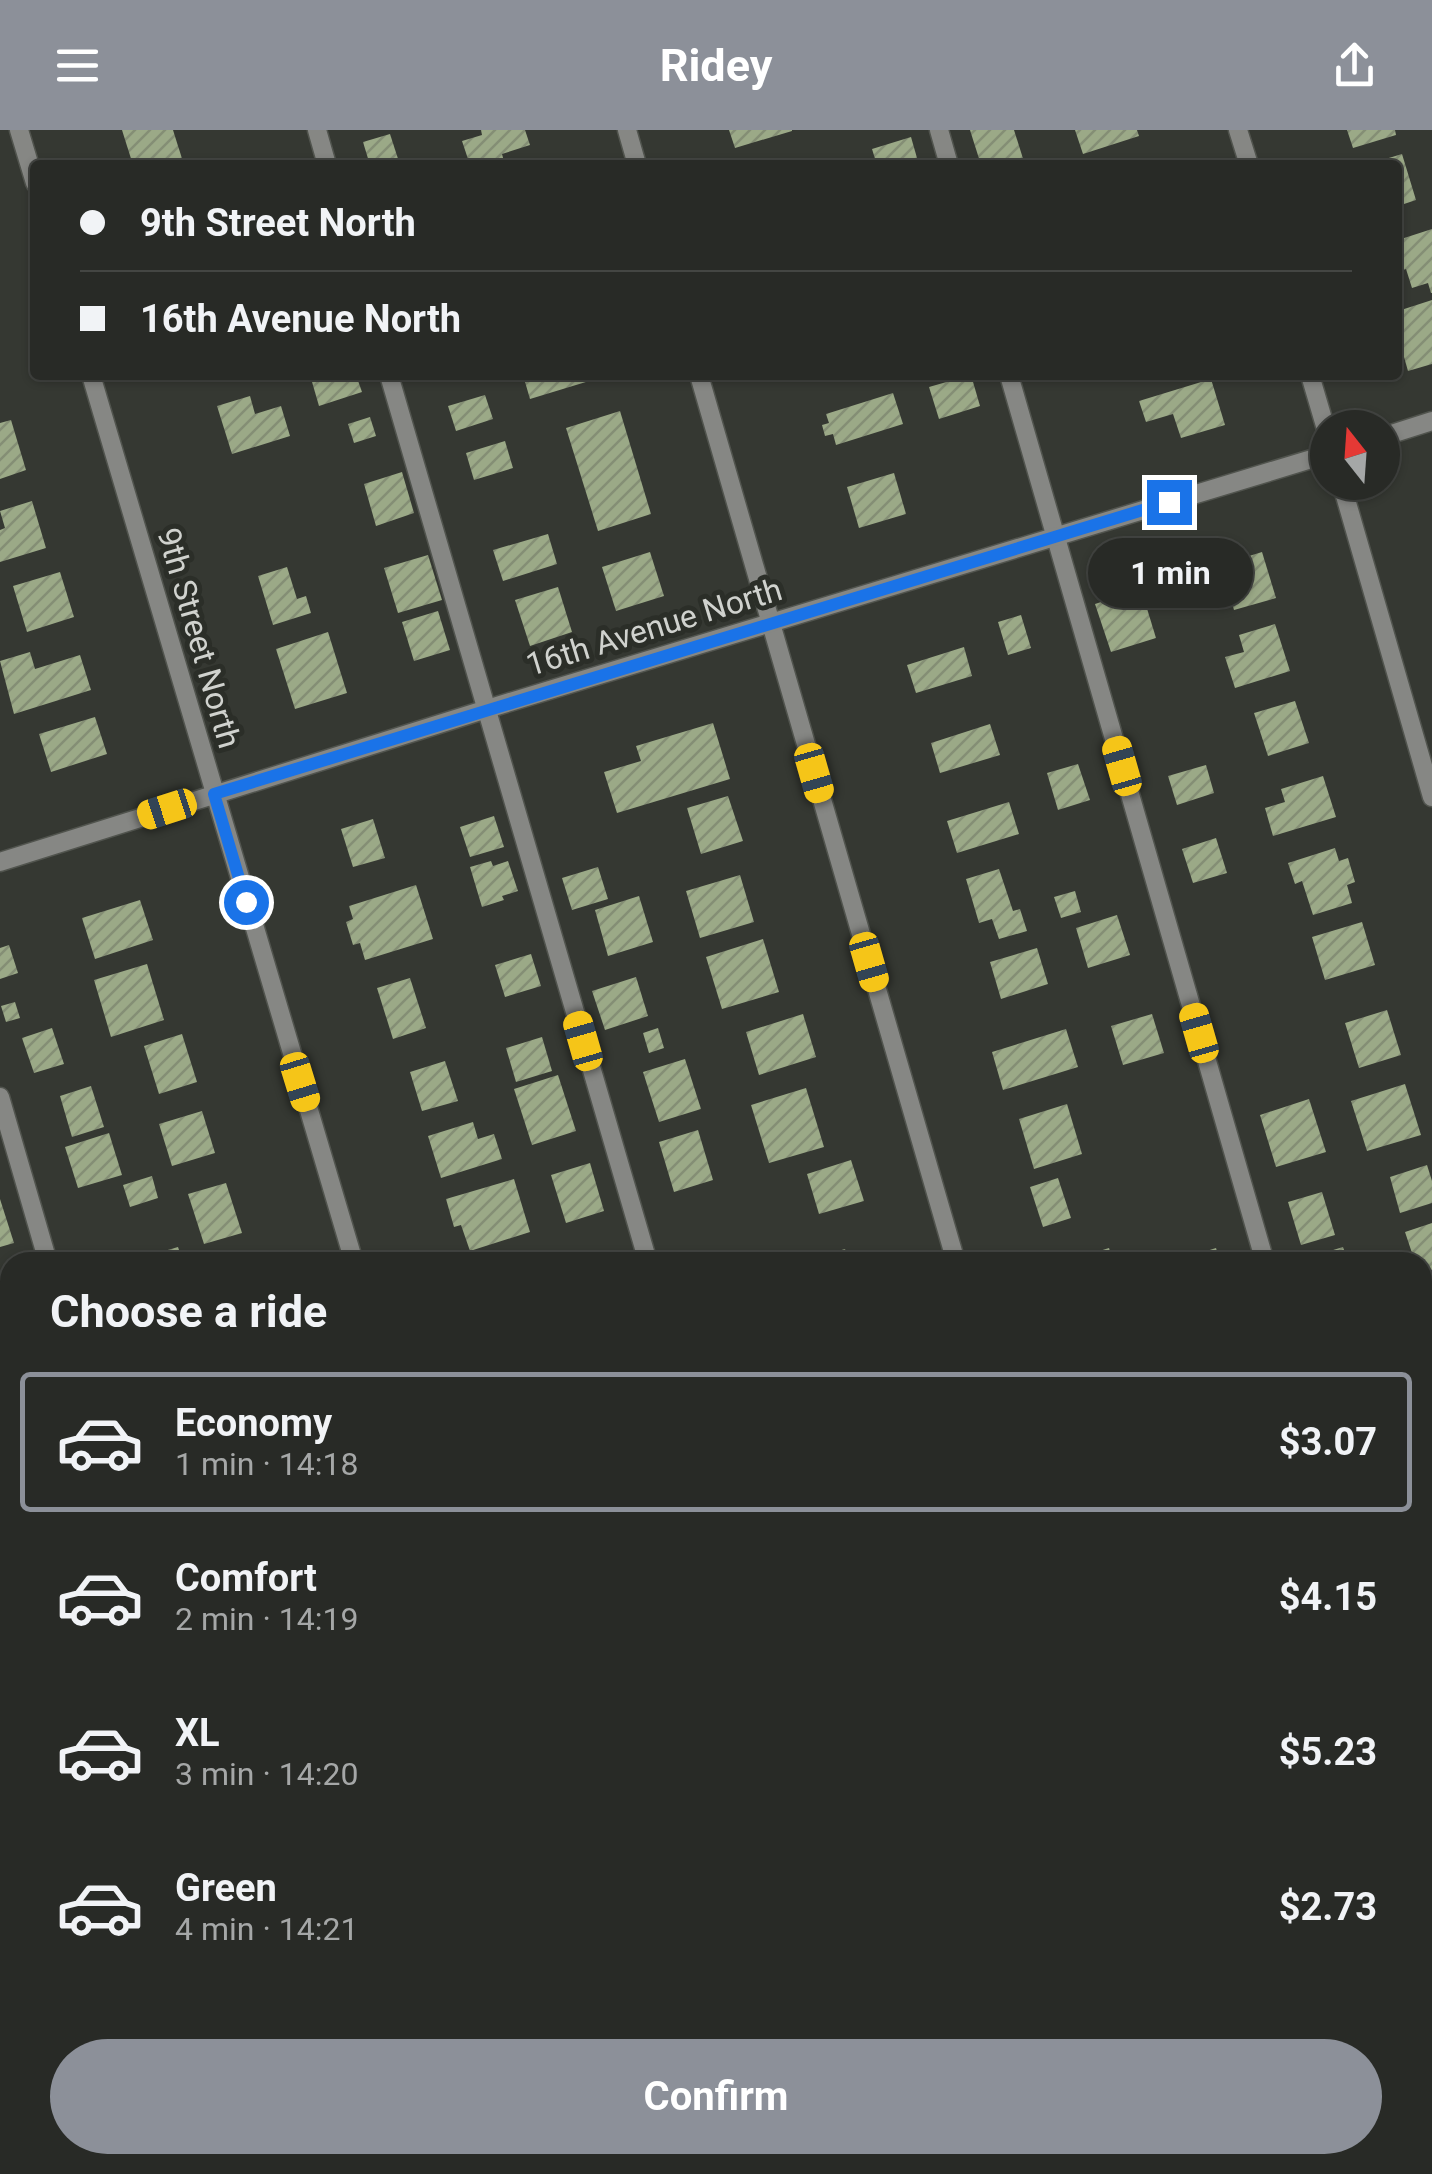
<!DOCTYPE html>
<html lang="en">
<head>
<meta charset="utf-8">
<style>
  :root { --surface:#282a26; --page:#30322e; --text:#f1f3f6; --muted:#a5a7a7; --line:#444643; --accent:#8c9099 }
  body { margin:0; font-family:Roboto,sans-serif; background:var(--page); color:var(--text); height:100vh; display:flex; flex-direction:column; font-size:38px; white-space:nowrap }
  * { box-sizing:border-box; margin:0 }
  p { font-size:32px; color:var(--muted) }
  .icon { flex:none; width:55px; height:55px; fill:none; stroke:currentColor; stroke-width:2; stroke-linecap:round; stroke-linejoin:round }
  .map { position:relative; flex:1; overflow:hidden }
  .sheet { position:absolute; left:0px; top:1122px; width:1432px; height:922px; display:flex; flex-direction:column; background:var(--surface); border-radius:30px 30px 0 0; box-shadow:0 2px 8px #0004,0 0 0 2px var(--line) }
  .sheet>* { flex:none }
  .top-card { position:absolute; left:30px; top:30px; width:1372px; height:220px; border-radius:10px; box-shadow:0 2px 8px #0004,0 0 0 2px var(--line); display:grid; align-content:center; height:220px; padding:0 50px; background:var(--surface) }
  .needle { width:65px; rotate:343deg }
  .fabs { position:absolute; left:1310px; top:280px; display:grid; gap:20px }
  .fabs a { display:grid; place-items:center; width:90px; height:90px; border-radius:50%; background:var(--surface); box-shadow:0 2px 8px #0004,0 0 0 2px var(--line); font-size:50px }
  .end { position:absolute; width:45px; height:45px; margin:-22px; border:12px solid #1a73e8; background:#fff; box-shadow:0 0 0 5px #fff }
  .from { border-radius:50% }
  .bubble { position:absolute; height:70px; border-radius:35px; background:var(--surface); box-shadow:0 2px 8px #0004,0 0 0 2px var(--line); font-size:32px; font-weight:700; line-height:70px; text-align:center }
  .car { position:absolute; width:30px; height:60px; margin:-30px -15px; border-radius:12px; box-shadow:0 0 8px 2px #0007; background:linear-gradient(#f5c518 24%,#345 0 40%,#f5c518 0 76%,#345 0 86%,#f5c518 0) }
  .top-card b { display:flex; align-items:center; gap:35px; height:95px; font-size:38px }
  .top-card b+b { border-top:2px solid var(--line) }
  .top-card i { width:25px; height:25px; background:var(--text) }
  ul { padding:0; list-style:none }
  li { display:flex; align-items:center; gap:30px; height:140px; margin:0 20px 15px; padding:0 30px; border:5px solid transparent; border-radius:10px }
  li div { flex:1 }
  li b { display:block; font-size:38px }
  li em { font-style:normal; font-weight:700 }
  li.active { border-color:var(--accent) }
  li>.icon { width:90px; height:90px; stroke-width:1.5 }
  h2 { padding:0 50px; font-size:45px; line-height:120px }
  .action { display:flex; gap:20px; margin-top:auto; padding:20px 50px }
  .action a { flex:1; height:115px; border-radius:60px; background:var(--accent); color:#fff; font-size:40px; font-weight:700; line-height:115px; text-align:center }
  header { display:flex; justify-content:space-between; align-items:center; height:130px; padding:0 50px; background:var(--accent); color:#fff; font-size:45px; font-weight:700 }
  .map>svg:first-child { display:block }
  .built { fill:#3e4337 }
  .pitch { fill:#485438 }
  .building { fill:url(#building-hatch) }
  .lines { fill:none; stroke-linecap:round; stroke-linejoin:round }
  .minor-casing { stroke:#51544e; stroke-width:21 }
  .major-casing { stroke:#51544e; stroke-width:29 }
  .minor { stroke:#868784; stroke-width:18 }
  .major { stroke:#d4d7d1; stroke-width:25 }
  .route { stroke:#1a73e8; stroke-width:12 }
  .labels { text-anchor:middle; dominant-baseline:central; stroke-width:10; stroke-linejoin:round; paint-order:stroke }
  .street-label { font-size:32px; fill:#d0d2ce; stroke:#2b2e28 }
</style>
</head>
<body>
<header><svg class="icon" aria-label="menu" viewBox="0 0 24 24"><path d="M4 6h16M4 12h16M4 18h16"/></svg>Ridey<svg class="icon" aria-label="share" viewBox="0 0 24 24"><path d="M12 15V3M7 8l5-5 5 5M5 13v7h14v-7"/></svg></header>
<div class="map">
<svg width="1432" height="2044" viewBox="0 0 1432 2044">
  <defs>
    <pattern id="building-hatch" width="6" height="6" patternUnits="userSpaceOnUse" patternTransform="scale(2.5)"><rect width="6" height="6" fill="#9ba987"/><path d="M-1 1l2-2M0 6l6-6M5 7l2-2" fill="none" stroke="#848e75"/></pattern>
  </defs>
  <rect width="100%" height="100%" fill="#353832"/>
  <!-- built -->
  <polygon class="built" points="1432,1446 1432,2044 1282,2044 1279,2035 1422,2035 1422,1449"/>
  <!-- pitch -->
  <polygon class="pitch" points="716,2035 859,2035 861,2044 719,2044"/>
  <!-- building -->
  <g class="building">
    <polygon points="122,0 173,0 184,35 133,35"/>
    <polygon points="481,0 525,0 530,15 502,24 505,35 470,35 462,11 482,5"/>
    <polygon points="729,0 792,0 792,1 735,18"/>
    <polygon points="970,0 1014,0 1025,35 981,35"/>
    <polygon points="1075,0 1137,0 1139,6 1083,24"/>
    <polygon points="1347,0 1395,0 1396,5 1353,18"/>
    <polygon points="390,4 400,35 370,35 363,12"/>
    <polygon points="911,7 919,35 877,35 872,19"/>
    <polygon points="1402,24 1416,70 1398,76 1398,35 1369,34"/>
    <polygon points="1432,99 1432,163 1431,163 1428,153 1412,158 1406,139 1398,142 1398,110"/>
    <polygon points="1432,170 1432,234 1408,241 1398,206 1398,181"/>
    <polygon points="310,245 356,245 362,262 319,276"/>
    <polygon points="523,245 598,245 599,248 530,269"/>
    <polygon points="971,245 980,276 939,289 929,257"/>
    <polygon points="1211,249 1225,295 1181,308 1173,284 1146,292 1139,271"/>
    <polygon points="893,263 903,294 836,315 833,304 825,306 822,295 829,293 826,284"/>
    <polygon points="485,265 493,289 456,301 448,276"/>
    <polygon points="250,266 255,284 281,276 290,306 232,324 217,276"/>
    <polygon points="620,281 651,384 598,401 566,298"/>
    <polygon points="370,287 376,306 354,313 348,294"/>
    <polygon points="11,290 26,340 0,349 0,293"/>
    <polygon points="505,311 513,338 474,350 466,323"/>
    <polygon points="402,342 414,383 376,396 364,354"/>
    <polygon points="894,343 906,384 859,398 847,357"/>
    <polygon points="32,371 46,418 0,432 0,400 5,398 0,381"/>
    <polygon points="548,404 557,434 503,451 493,420"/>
    <polygon points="650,422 664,466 616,481 602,437"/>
    <polygon points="1262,422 1276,468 1234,480 1220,435"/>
    <polygon points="428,425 442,470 398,483 384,438"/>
    <polygon points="287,437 297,469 306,466 311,483 273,495 258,446"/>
    <polygon points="60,442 74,487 27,502 13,456"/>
    <polygon points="558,457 572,502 530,516 515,470"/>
    <polygon points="1141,459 1156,508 1111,522 1095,474"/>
    <polygon points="438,481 450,520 414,531 402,492"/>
    <polygon points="1021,485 1031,518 1008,525 998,492"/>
    <polygon points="1275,494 1290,541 1235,558 1225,527 1244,522 1239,505"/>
    <polygon points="328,502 347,563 295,579 276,519"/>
    <polygon points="964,517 972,546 916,563 907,535"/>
    <polygon points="30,522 35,539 80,525 91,560 14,584 0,531"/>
    <polygon points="1295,571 1309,613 1268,626 1254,583"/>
    <polygon points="95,587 107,624 51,642 39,604"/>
    <polygon points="713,593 730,649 617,683 604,642 641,631 636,616"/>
    <polygon points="990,594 1000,625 940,643 931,613"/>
    <polygon points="1078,634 1090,670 1058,680 1047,643"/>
    <polygon points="1206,635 1214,663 1177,675 1168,646"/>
    <polygon points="1323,646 1336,687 1273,706 1265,678 1285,672 1281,659"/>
    <polygon points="728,666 743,711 701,724 687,678"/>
    <polygon points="1009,672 1019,704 957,723 947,691"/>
    <polygon points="494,686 504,717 470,727 460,697"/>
    <polygon points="373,689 385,728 353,737 341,699"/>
    <polygon points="1216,708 1227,743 1193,753 1182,719"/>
    <polygon points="1335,718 1339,731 1348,728 1355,752 1347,755 1352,773 1313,785 1302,751 1295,754 1288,733"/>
    <polygon points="491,731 493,736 508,731 518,761 502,766 504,770 482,777 470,737"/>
    <polygon points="598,737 608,769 572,780 562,748"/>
    <polygon points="999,739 1013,781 1020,779 1027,801 999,809 992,789 979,793 966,749"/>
    <polygon points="740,745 754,792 700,808 686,761"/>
    <polygon points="416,755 433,809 365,830 360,813 353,815 346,792 353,789 349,776"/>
    <polygon points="1075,761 1081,782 1061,788 1054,767"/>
    <polygon points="639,766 653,812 608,826 595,780"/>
    <polygon points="140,770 153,810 95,829 82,788"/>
    <polygon points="1117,785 1130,825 1088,838 1076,798"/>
    <polygon points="1362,792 1375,835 1325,850 1312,807"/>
    <polygon points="763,809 779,862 722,879 706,827"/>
    <polygon points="9,815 18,843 0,849 0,818"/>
    <polygon points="1037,818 1048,854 1001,869 990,832"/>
    <polygon points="531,824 541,856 505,867 495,835"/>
    <polygon points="147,834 164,890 111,907 94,850"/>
    <polygon points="636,847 648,886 605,900 592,861"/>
    <polygon points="410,848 426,898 393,909 377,858"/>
    <polygon points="15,872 20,888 6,892 1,876"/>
    <polygon points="1387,880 1401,925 1359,938 1345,893"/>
    <polygon points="803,884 816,927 759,945 746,902"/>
    <polygon points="1152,884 1164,923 1123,935 1111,896"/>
    <polygon points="52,898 64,934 34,943 22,908"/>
    <polygon points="658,898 664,918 649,923 643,903"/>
    <polygon points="1066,899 1078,937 1003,960 992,922"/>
    <polygon points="182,904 197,952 159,964 144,916"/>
    <polygon points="542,907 552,941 516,952 506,918"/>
    <polygon points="685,929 701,979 659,992 643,942"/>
    <polygon points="445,931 458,971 422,981 410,942"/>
    <polygon points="558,945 576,1001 532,1015 514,959"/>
    <polygon points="1405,954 1421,1005 1367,1021 1351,971"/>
    <polygon points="91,956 104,997 72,1007 60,966"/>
    <polygon points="806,958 824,1017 769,1033 751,975"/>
    <polygon points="1309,969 1326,1022 1276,1037 1260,985"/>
    <polygon points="1067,974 1082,1024 1034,1039 1019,989"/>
    <polygon points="202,981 215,1023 172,1036 159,994"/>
    <polygon points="473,992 478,1009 494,1004 502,1029 441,1048 428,1006"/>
    <polygon points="698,1000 713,1050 674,1062 659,1012"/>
    <polygon points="109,1003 122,1045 78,1058 65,1017"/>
    <polygon points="851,1030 864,1071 819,1084 807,1044"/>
    <polygon points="590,1033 604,1081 566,1093 551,1045"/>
    <polygon points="1427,1035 1432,1051 1432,1073 1400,1083 1390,1047"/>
    <polygon points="152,1046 158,1068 130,1077 123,1055"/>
    <polygon points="1058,1048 1071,1088 1043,1097 1030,1057"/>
    <polygon points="514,1049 530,1102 470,1121 461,1095 454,1097 446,1069"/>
    <polygon points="226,1053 242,1103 204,1114 188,1064"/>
    <polygon points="1322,1062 1335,1105 1301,1115 1288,1072"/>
    <polygon points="0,1069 14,1113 0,1117"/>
    <polygon points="1432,1093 1432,1140 1422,1143 1422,1132 1415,1132 1405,1102"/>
    <polygon points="178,1117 183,1132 146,1132 144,1127"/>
    <polygon points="1343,1117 1348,1132 1294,1132"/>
    <polygon points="1109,1118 1113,1132 1064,1132"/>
    <polygon points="1216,1118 1220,1132 1172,1132"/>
    <polygon points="845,1119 847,1124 854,1122 858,1132 813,1132 812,1129"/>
    <polygon points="4,1447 10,1466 10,1494 0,1497 0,1448"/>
    <polygon points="10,1530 10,1573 0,1576 0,1533"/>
    <polygon points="1432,1900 1432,2044 1348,2044 1345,2035 1422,2035 1422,1903"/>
    <polygon points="125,2035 163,2035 166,2044 128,2044"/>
    <polygon points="466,2035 501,2035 503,2044 469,2044"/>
    <polygon points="908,2035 1118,2035 1121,2043 911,2044"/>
  </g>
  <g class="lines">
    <defs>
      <g id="minor">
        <polyline points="19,0 35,53"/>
        <polyline points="317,0 327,35"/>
        <polyline points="627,0 637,35"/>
        <polyline points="939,0 949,35"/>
        <polyline points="1238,0 1249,35"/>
        <polyline points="91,245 354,1132"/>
        <polyline points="389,245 648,1132"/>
        <polyline points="699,245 956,1132"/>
        <polyline points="1009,245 1265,1132"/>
        <polyline points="1310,245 1328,306"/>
        <polyline points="1382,307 1432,291"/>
        <polyline points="1341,352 1432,667"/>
        <polyline points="0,732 487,579 1328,324"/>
        <polyline points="0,967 48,1132"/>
        <polyline points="1422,1398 1432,1395"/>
        <polyline points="1422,1817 1432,1814"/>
        <polyline points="0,1833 10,1830"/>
        <polyline points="620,2035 623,2044"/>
        <polyline points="1219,2035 1222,2044"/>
      </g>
      <polyline id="major" points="0,2001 12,2044"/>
    </defs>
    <!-- minor casing -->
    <use href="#minor" class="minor-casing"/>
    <!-- major casing -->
    <use href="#major" class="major-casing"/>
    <!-- minor -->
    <use href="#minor" class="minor"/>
    <!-- major -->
    <use href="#major" class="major"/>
  </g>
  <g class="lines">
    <!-- route -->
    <polyline class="route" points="246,772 214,664 1169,372"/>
  </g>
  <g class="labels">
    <!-- street labels -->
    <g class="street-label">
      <text transform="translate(654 497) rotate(-17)">16th Avenue North</text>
      <text transform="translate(199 508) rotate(74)">9th Street North</text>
    </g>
  </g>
</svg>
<div class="fabs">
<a><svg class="needle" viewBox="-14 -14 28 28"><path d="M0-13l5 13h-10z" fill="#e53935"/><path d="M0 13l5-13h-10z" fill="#a5a7a7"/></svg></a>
</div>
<i class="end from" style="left:246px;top:772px"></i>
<i class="end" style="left:1169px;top:372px"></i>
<div class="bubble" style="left:1088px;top:408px;width:165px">1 min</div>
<i class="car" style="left:1122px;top:636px;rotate:344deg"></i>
<i class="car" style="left:814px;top:643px;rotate:164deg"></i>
<i class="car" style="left:167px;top:679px;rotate:252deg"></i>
<i class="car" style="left:869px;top:832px;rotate:164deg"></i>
<i class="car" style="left:1199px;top:903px;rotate:344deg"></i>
<i class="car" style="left:583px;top:911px;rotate:344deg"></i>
<i class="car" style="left:300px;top:952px;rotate:163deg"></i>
<div class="top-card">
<b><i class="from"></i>9th Street North</b>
<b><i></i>16th Avenue North</b>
</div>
<section class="sheet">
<h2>Choose a ride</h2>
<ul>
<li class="active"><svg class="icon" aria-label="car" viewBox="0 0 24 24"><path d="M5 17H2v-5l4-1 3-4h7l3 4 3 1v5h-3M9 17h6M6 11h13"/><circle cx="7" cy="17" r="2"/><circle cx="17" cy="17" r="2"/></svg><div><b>Economy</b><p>1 min · 14:18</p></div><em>$3.07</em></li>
<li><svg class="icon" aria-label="car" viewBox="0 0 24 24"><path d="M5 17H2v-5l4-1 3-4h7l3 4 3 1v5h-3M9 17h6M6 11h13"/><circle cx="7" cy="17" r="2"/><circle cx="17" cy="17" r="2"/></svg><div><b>Comfort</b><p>2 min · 14:19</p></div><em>$4.15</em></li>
<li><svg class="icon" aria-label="car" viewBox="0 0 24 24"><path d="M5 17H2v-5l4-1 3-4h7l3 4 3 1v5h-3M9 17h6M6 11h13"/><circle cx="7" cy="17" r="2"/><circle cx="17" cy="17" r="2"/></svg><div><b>XL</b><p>3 min · 14:20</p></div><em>$5.23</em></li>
<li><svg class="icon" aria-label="car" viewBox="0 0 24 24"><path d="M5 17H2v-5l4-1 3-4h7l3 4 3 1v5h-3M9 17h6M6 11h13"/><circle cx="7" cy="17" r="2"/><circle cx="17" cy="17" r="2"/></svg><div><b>Green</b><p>4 min · 14:21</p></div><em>$2.73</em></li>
</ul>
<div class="action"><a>Confirm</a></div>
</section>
</div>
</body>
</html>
